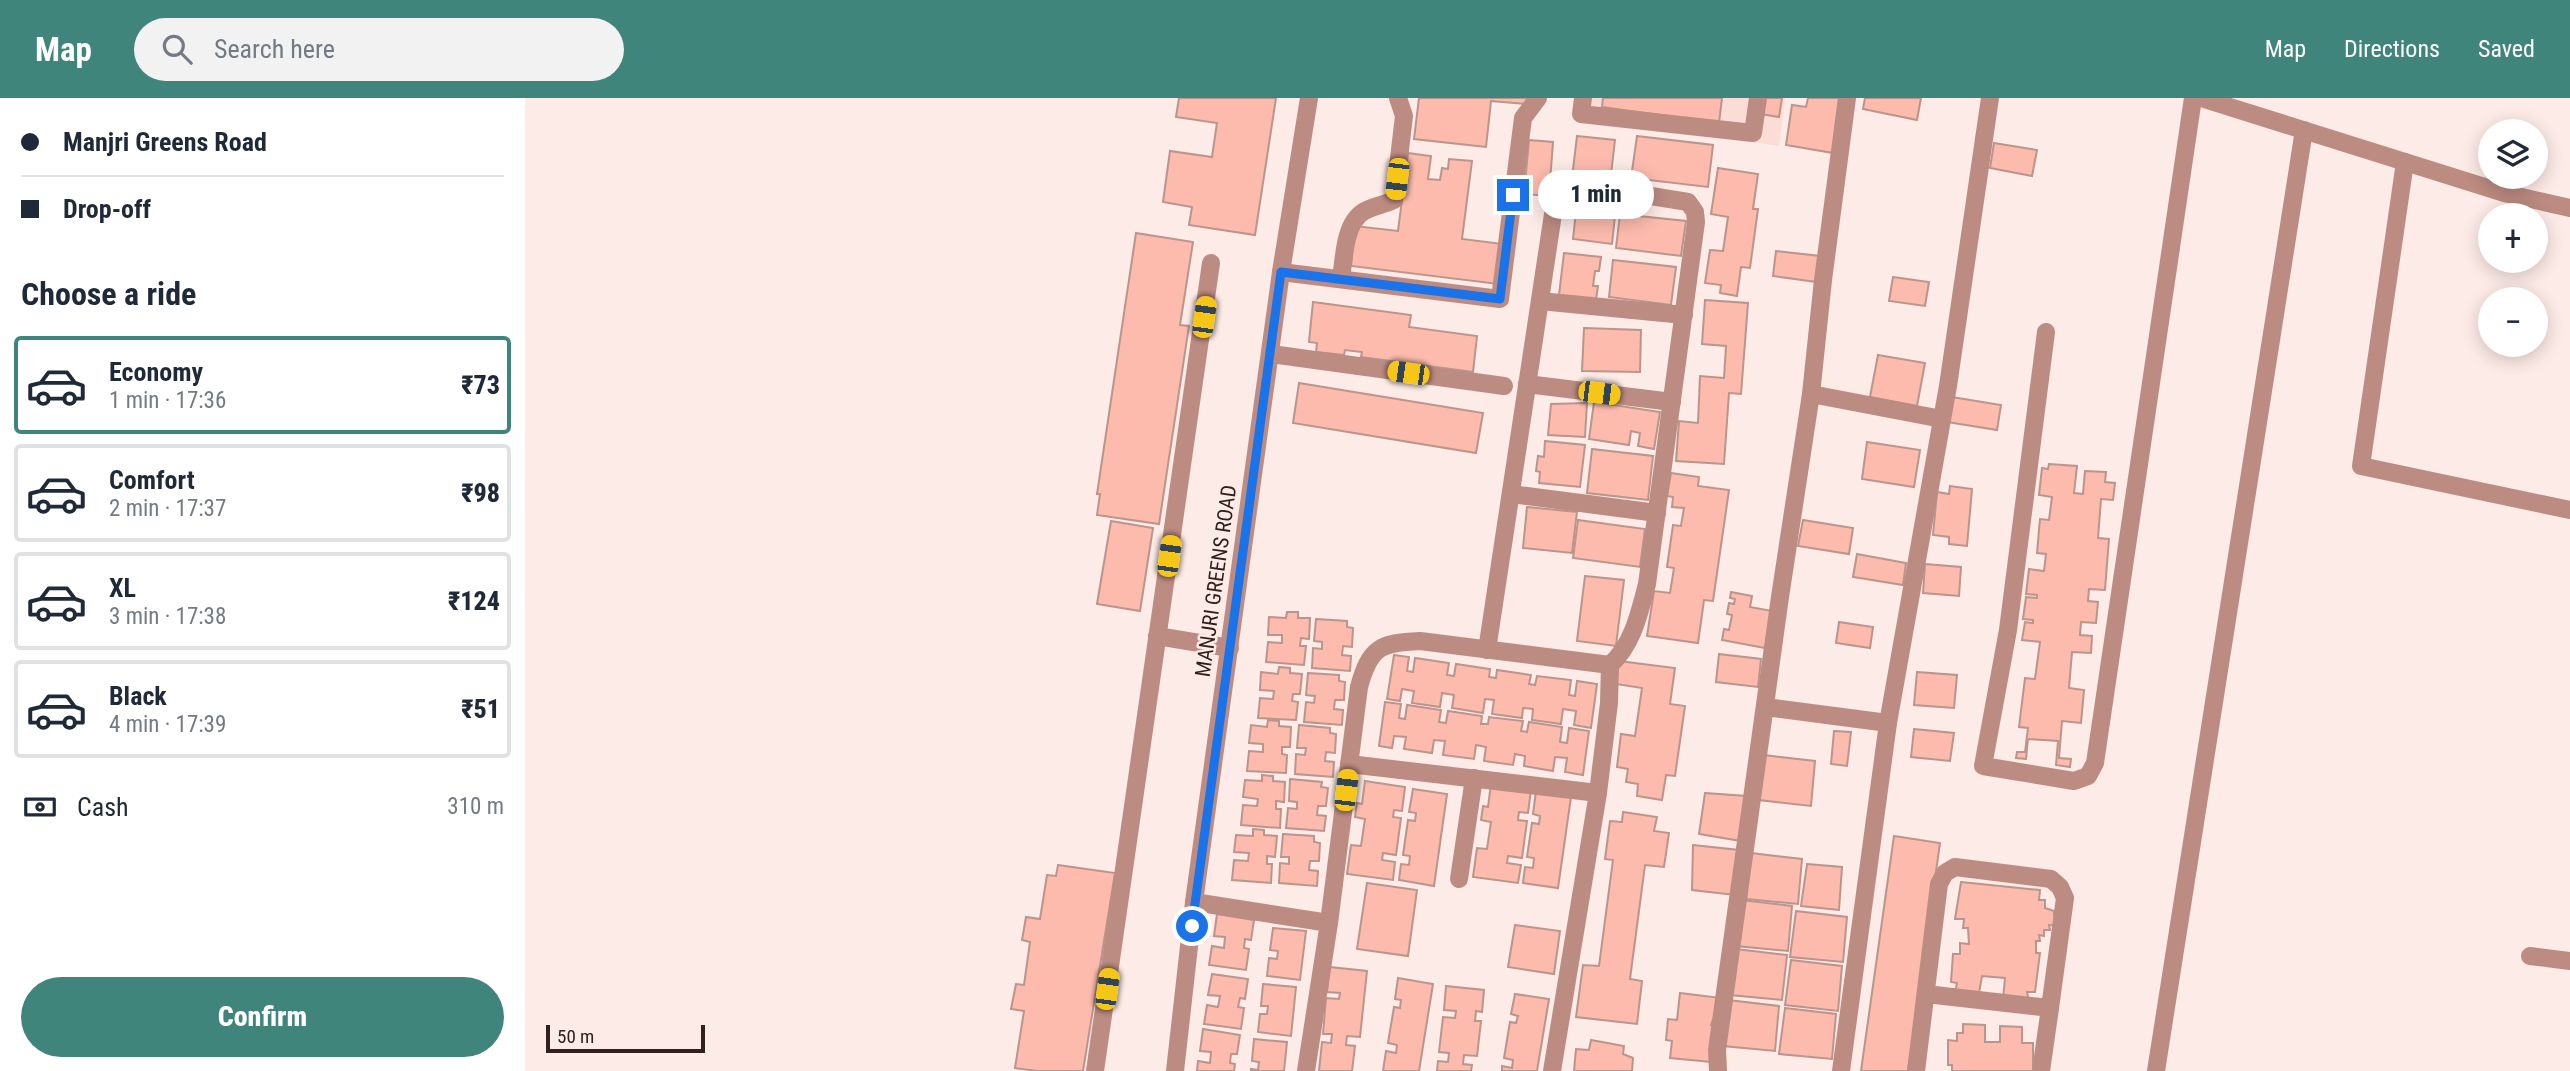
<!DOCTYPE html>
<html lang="en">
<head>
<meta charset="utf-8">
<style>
  :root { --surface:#fff; --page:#f2f2f3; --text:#1f2937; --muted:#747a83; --line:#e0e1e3; --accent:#40857b }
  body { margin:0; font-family:"Roboto Condensed",sans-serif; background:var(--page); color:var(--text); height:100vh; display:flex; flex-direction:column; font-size:26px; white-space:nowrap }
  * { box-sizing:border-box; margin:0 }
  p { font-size:23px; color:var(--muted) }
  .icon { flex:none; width:38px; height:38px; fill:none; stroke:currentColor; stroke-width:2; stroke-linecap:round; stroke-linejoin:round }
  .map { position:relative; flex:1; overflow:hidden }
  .drawer { display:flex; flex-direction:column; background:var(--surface); width:525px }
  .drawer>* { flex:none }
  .top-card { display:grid; align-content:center; height:154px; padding:0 21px; background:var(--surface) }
  .fabs { position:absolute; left:1953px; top:21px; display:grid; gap:14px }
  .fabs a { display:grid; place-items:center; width:70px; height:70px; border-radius:50%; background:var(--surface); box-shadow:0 4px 18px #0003; font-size:35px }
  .scale { position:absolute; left:21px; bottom:18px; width:159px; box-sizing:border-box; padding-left:7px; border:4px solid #31211e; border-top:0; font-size:19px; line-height:24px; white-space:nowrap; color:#31211e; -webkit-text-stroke:5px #fdebe7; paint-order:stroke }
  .end { position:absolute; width:32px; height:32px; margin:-16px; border:9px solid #1a73e8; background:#fff; box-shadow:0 0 0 4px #fff }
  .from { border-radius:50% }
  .bubble { position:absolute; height:49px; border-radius:24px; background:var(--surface); box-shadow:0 4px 18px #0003; font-size:23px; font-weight:800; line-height:49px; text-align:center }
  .car { position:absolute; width:21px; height:42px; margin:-21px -10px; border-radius:9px; box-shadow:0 0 5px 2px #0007; background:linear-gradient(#f5c518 24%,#345 0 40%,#f5c518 0 76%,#345 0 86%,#f5c518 0) }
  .top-card b { display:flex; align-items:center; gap:24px; height:66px; font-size:26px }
  .top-card b+b { border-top:2px solid var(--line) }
  .top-card i { width:18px; height:18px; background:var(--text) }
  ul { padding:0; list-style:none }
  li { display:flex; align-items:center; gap:21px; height:98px; margin:0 14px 10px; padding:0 7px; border:4px solid var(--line); border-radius:7px }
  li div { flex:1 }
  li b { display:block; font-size:26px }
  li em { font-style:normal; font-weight:800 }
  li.active { border-color:var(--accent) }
  li>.icon { width:63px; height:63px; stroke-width:1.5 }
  h2 { padding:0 21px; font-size:32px; line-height:84px }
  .pay { display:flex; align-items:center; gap:18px; height:77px; padding:0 21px; font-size:26px }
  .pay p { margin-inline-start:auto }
  .action { display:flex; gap:14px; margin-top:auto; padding:14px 21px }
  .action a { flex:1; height:80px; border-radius:42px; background:var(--accent); color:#fff; font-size:28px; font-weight:800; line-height:80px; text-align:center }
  header { display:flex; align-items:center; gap:42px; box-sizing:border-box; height:98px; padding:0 35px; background:var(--accent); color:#fff }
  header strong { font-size:33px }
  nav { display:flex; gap:38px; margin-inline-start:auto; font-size:24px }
  .search { width:490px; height:63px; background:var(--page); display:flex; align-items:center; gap:18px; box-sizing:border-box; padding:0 24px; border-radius:38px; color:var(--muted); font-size:26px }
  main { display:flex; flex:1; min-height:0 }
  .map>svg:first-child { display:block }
  .built { fill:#fbddd6 }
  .building { fill:#fcbbad; stroke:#bb948c; stroke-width:2 }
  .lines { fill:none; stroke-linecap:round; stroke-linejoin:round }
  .minor { stroke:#bc8b81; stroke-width:18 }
  .route { stroke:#1a73e8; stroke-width:9 }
  .labels { text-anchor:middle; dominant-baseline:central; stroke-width:5; stroke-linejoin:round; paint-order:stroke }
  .street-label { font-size:21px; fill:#31211e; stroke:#fdebe7 }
</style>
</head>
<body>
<header>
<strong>Map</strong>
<div class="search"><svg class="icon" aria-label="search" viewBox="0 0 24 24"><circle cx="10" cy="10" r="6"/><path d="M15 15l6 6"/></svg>Search here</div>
<nav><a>Map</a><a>Directions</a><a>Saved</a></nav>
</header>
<main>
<section class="drawer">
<div class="top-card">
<b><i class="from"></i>Manjri Greens Road</b>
<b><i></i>Drop-off</b>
</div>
<h2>Choose a ride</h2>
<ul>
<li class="active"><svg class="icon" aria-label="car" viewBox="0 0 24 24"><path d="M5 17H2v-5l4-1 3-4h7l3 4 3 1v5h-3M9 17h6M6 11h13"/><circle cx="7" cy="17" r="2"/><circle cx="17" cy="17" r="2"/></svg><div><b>Economy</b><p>1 min · 17:36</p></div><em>₹73</em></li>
<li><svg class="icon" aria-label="car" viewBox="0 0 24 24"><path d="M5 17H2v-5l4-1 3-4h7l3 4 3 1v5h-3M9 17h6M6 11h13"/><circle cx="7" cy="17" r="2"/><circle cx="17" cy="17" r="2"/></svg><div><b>Comfort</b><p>2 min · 17:37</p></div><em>₹98</em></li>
<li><svg class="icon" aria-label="car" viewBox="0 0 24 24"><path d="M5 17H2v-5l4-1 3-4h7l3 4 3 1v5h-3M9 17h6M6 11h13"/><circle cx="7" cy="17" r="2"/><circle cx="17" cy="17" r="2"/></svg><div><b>XL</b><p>3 min · 17:38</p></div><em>₹124</em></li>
<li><svg class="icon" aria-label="car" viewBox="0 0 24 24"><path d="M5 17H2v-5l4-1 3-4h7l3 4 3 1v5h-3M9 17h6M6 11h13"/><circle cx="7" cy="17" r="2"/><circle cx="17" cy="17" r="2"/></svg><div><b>Black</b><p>4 min · 17:39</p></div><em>₹51</em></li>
</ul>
<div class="pay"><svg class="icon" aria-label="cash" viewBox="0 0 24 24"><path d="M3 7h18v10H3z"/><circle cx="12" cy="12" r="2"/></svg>Cash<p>310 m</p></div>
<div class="action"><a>Confirm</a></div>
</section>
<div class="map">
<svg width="2045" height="973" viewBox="0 0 2045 973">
  <rect width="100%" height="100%" fill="#fdebe7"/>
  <!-- built -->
  <polygon class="built" points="1052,0 1260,0 1254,48 1050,19"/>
  <!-- building -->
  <g class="building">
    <polygon points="654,0 751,0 730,137 664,127 667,109 638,104 645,53 687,59 692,25 651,19"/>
    <polygon points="894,0 1002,0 1001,6 966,3 961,49 889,41"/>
    <polygon points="1078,0 1197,0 1194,25 1077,9"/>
    <polygon points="1237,0 1257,0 1254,19 1235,16"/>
    <polygon points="1283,0 1317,0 1308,55 1261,47 1267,7 1281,9"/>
    <polygon points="1340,0 1396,0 1392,22 1338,11"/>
    <polygon points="1052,38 1090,42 1085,85 1047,80"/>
    <polygon points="1112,38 1188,47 1183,89 1106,80"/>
    <polygon points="1004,42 1028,44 1024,98 999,96"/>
    <polygon points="1469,45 1512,52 1507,78 1465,70"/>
    <polygon points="883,55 906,58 903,81 915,82 917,70 923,71 924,61 947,63 937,141 978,146 973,186 826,168 830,128 873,133"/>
    <polygon points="1193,70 1233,76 1228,111 1233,111 1225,170 1216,169 1212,198 1195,195 1196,187 1180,185 1185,152 1198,153 1203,119 1186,116"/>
    <polygon points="1053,95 1092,99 1087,146 1048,141"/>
    <polygon points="1095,116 1161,123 1156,158 1091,150"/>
    <polygon points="611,135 668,144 655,227 664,228 634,426 572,417 575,396 572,396"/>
    <polygon points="1251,153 1295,158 1292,184 1248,178"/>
    <polygon points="1039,155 1076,159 1074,173 1070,173 1068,188 1073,188 1071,202 1034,197"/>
    <polygon points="1088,162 1151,169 1146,207 1084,199"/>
    <polygon points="1368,179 1404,184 1400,208 1364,203"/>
    <polygon points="1180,202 1223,205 1216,296 1204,295 1199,366 1151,363 1154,323 1173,325 1175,278 1199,280 1201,248 1177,246"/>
    <polygon points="788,204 886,217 884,229 952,238 948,274 836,259 837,254 820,252 819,257 791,254 792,245 784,244"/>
    <polygon points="1059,230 1116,232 1115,274 1057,273"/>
    <polygon points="1353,257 1400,265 1392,308 1345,299"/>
    <polygon points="774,285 958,315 951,355 768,325"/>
    <polygon points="1427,299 1476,307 1472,332 1422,324"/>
    <polygon points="1069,304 1135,314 1129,351 1113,348 1115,335 1106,333 1104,347 1064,341"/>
    <polygon points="1062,305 1060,339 1023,337 1026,306"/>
    <polygon points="1020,343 1060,347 1055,389 1014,385 1015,374 1011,373 1013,358 1019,359"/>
    <polygon points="1342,344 1395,352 1389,389 1337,381"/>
    <polygon points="1067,351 1128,358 1123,402 1062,395"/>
    <polygon points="1524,366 1552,368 1549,395 1558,396 1560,373 1581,374 1580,384 1590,385 1588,402 1576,401 1573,440 1584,441 1580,492 1564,491 1563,503 1573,504 1571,525 1556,524 1555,537 1567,538 1566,555 1547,554 1544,590 1559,592 1556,625 1537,623 1534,660 1546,661 1545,669 1531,667 1533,643 1503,641 1501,661 1491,660 1492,654 1500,654 1503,630 1494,629 1500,580 1510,581 1515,544 1497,542 1500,524 1508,525 1508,522 1498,521 1501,499 1512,500 1512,497 1501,496 1504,471 1519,473 1521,456 1512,455 1515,421 1524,422 1527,399 1514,397 1517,370 1523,371"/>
    <polygon points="1146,375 1174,379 1173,388 1204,392 1188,503 1179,502 1173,545 1122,538 1129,493 1145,495 1149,470 1142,469 1148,427 1156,428 1159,410 1147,409 1148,399 1142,398"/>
    <polygon points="1425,388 1447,391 1442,448 1424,446 1424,439 1408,437 1412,394 1424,396"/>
    <polygon points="1002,409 1052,414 1047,455 998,450"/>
    <polygon points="1053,422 1120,431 1115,469 1048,460"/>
    <polygon points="1278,422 1328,430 1324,456 1273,448"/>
    <polygon points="586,423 628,430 615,513 572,506"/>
    <polygon points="1332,456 1381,465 1378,487 1328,479"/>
    <polygon points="1400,466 1436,469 1434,498 1398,495"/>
    <polygon points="1060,478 1099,482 1091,548 1052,543"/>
    <polygon points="1206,494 1227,498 1225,509 1247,513 1240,550 1197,542 1199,531 1204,532 1207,517 1202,516 1204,505 1209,506 1210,501 1205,500"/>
    <polygon points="762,514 773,514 773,520 785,520 784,541 776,540 775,548 781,548 779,567 741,564 743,544 757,545 757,537 743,537 744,519 761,520"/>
    <polygon points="791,521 822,523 822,529 828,530 827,549 818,548 817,557 826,558 825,573 787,570 788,550 797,551 797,544 789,543"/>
    <polygon points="1314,524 1348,529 1345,550 1311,545"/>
    <polygon points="1194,556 1236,561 1233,589 1191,584"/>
    <polygon points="869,557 884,559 882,573 888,574 890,560 924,565 922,577 929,578 931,566 965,571 964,579 971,580 972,572 1006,577 1004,586 1010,587 1012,578 1046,582 1044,597 1050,598 1052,583 1072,586 1066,630 1049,627 1051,613 1038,611 1036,626 1007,622 1008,611 998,610 997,620 967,616 969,602 960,601 958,615 927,610 929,597 917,595 915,609 887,605 889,593 877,591 875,603 862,601"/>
    <polygon points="1094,563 1150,570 1145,606 1160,608 1150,678 1141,677 1137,702 1112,698 1113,686 1101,684 1103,671 1092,669 1096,636 1110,638 1117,590 1091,586"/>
    <polygon points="754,569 765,570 765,575 777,576 775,596 768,596 767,603 773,604 771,622 733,620 735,600 748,601 749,593 735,592 736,574 753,576"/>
    <polygon points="1392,574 1432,577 1429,610 1389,607"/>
    <polygon points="783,575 814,577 814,583 820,584 819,602 810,602 809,611 818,612 817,627 779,624 781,604 789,605 790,598 781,597"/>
    <polygon points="860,604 876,606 874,620 880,621 882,607 916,612 914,624 921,625 923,613 957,618 956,626 963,626 964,619 998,623 996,633 1002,634 1004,624 1037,629 1035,644 1042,645 1044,630 1064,633 1058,677 1040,674 1042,660 1030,659 1028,673 999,668 1000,658 990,656 988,667 959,663 961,649 951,647 949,661 918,657 920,643 909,642 907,655 879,651 881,639 869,638 867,650 854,648"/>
    <polygon points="743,622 754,623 754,628 766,629 765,649 757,649 757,656 762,657 761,675 722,673 724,653 738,654 738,646 724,645 726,627 742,629"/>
    <polygon points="774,627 805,630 805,635 811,636 810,655 801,654 800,663 809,664 808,679 770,676 771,656 780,657 781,650 772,650"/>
    <polygon points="1389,631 1429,635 1425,663 1386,659"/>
    <polygon points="1309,633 1326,634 1322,668 1306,666"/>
    <polygon points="1239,657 1290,663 1286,708 1234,702"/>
    <polygon points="737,677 748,678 748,683 760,684 759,704 751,703 751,711 756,711 755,730 716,727 718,707 732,708 733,701 718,699 720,682 737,683"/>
    <polygon points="765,681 797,684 796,689 803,690 801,708 793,708 792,717 801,718 799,733 761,730 763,710 772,711 772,704 764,703"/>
    <polygon points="840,683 880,689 877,713 869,712 868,719 876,720 871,757 858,755 857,762 870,764 868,782 822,776 826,747 836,748 840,721 830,719 832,705 837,706"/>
    <polygon points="966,686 1006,692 1003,715 994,714 993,722 1002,723 997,760 983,758 982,765 996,767 993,785 948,779 952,750 962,751 966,724 956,722 958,708 963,709"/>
    <polygon points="888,691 922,696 909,788 874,782 876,766 884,767 885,758 878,757 883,722 890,723 891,715 884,714"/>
    <polygon points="1011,693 1046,699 1033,790 998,785 1000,769 1008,770 1009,760 1002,759 1007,725 1014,726 1015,718 1008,716"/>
    <polygon points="1180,695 1221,698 1216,743 1174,736"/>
    <polygon points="1098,714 1132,719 1129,733 1144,735 1139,769 1120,767 1105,881 1117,883 1112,926 1051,919 1058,867 1074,868 1088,762 1080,761 1085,723 1097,724"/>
    <polygon points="728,731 739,732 739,737 752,738 750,759 742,758 742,766 747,766 746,785 707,782 709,762 723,763 724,755 709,754 711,737 728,738"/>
    <polygon points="758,736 789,738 789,744 795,745 794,763 785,763 784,772 793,773 792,788 754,785 755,765 764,766 764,759 756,759"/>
    <polygon points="1369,738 1415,745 1383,973 1336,973"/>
    <polygon points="1168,747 1214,752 1210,797 1167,792"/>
    <polygon points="1226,755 1277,761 1273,806 1221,801"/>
    <polygon points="1282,766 1317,769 1314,812 1276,808"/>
    <polygon points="533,767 590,775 558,973 512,973 490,970 499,913 486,911 491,886 499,887 505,844 497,842 501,819 515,821 522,777 531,778"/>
    <polygon points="1436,784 1515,792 1514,802 1520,802 1520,810 1529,813 1529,817 1536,817 1531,828 1524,827 1525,832 1519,832 1519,838 1514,837 1515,843 1511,843 1511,855 1515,855 1510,894 1502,894 1504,903 1478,901 1480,880 1457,878 1454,895 1430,895 1432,885 1426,884 1428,856 1435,856 1435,845 1444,846 1443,830 1438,830 1439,821 1430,821"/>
    <polygon points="842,785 892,792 883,858 832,851"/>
    <polygon points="1216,802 1267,808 1263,853 1211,848"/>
    <polygon points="1271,813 1322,819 1318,864 1265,859"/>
    <polygon points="692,816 729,822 726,842 720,841 719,850 724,851 721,872 684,867 687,848 699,850 700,839 689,838"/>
    <polygon points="990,827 1035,833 1029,876 983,869"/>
    <polygon points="748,830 781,833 775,882 742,878 744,860 752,861 753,853 745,852"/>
    <polygon points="1211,851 1262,857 1257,902 1205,897"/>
    <polygon points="1266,862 1317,868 1313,913 1260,907"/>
    <polygon points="805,869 842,873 835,939 822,938 821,947 830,948 827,973 794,973 797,944 806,945 807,936 798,936 801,900 814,901 815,895 802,894"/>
    <polygon points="687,876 723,881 720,901 715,900 713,909 719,910 716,931 679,926 682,907 693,909 695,898 683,897"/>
    <polygon points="873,880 908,886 894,973 858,973 861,953 871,955 872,947 863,945 869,909 875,910 876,902 870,901"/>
    <polygon points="738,886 771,889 766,938 733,934 735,916 742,916 743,908 736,908"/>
    <polygon points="921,888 959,892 957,914 951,913 950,923 956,923 952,958 939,957 938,966 947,967 946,973 912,973 913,963 923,964 924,955 914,954 918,919 930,920 931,913 919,912"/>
    <polygon points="1155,895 1196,900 1186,927 1192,927 1186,964 1145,960 1147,943 1141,942 1143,921 1152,922"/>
    <polygon points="990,896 1024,901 1012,973 977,973 977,968 987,970 988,962 979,960 985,924 991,925 993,918 986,916"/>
    <polygon points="1203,902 1254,908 1250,953 1198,948"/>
    <polygon points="1260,910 1311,916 1307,961 1254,956"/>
    <polygon points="1438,926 1460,927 1460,944 1475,944 1475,928 1497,929 1497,945 1508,945 1508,973 1427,973 1427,967 1423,967 1423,942 1432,943 1432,935 1438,935"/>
    <polygon points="678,931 715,937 712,956 706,956 705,965 710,966 709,973 672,973 673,963 685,965 686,954 675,953"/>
    <polygon points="729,941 762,944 759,973 726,973 726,971 733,972 734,964 727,963"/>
    <polygon points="1066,942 1099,948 1098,956 1108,960 1107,973 1049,973 1051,951 1064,952"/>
  </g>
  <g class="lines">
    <!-- minor -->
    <g class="minor">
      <polyline points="1058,0 1056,16 1228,35 1233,0"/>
      <polyline points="1676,0 1979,95 2045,110"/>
      <polyline points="1880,64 1836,368 2045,412"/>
      <polyline points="756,174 975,201 998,20 1013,0"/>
      <path d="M 816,181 C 819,162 819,126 838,114 C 847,108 859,107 869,102 L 879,18 L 873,0"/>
      <polyline points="1015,203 1159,217"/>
      <polyline points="1521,234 1483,532 1458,668 1549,683 1563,678 1570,665 1668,0"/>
      <polyline points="746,256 979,288"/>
      <polyline points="1002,286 1147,304"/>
      <polyline points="1286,296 1417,321"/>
      <polyline points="986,396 1132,415"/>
      <polyline points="632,538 705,550"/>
      <path d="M 962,552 L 1033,83 L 1163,104 L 1170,114 L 1171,124 L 1122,486 C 1114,516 1108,546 1085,567"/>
      <polyline points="1241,609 1363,625"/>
      <polyline points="824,666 1073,695"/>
      <polyline points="934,781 949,680"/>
      <polyline points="669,804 804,825"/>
      <polyline points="2005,858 2045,863"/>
      <polyline points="570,973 686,165"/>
      <polyline points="650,973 669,804 756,174 784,0"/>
      <path d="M 781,973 L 804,825 L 834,589 C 845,549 855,545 895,543 L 1085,567 L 1084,605 L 1073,695 L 1027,973"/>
      <polyline points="1193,973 1192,952 1255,499 1286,296 1298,182 1322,0"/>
      <polyline points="1316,973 1363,625 1423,288 1465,0"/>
      <polyline points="1391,973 1414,786 1420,775 1430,769 1526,781 1535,789 1540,800 1525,910 1401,896"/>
      <polyline points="1516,973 1525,910"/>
      <polyline points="1631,973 1779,32"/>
    </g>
  </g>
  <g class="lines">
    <!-- route -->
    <polyline class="route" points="667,828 756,174 975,201 988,97"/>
  </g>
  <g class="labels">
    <!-- street labels -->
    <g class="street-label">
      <text transform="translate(691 483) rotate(-82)">MANJRI GREENS ROAD</text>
    </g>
  </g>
</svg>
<div class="fabs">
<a><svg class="icon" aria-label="layers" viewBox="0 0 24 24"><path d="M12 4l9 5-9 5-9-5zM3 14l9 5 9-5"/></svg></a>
<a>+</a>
<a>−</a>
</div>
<div class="scale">50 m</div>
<i class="end from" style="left:667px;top:828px"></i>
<i class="end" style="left:988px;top:97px"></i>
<div class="bubble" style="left:1013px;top:72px;width:116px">1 min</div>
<i class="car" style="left:872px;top:81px;rotate:187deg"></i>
<i class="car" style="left:679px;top:219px;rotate:8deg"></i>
<i class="car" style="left:883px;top:275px;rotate:278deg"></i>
<i class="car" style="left:1074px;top:295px;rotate:97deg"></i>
<i class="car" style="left:644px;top:458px;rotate:8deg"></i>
<i class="car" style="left:821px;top:692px;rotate:7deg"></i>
<i class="car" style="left:582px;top:891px;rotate:8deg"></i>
</div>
</main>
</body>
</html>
